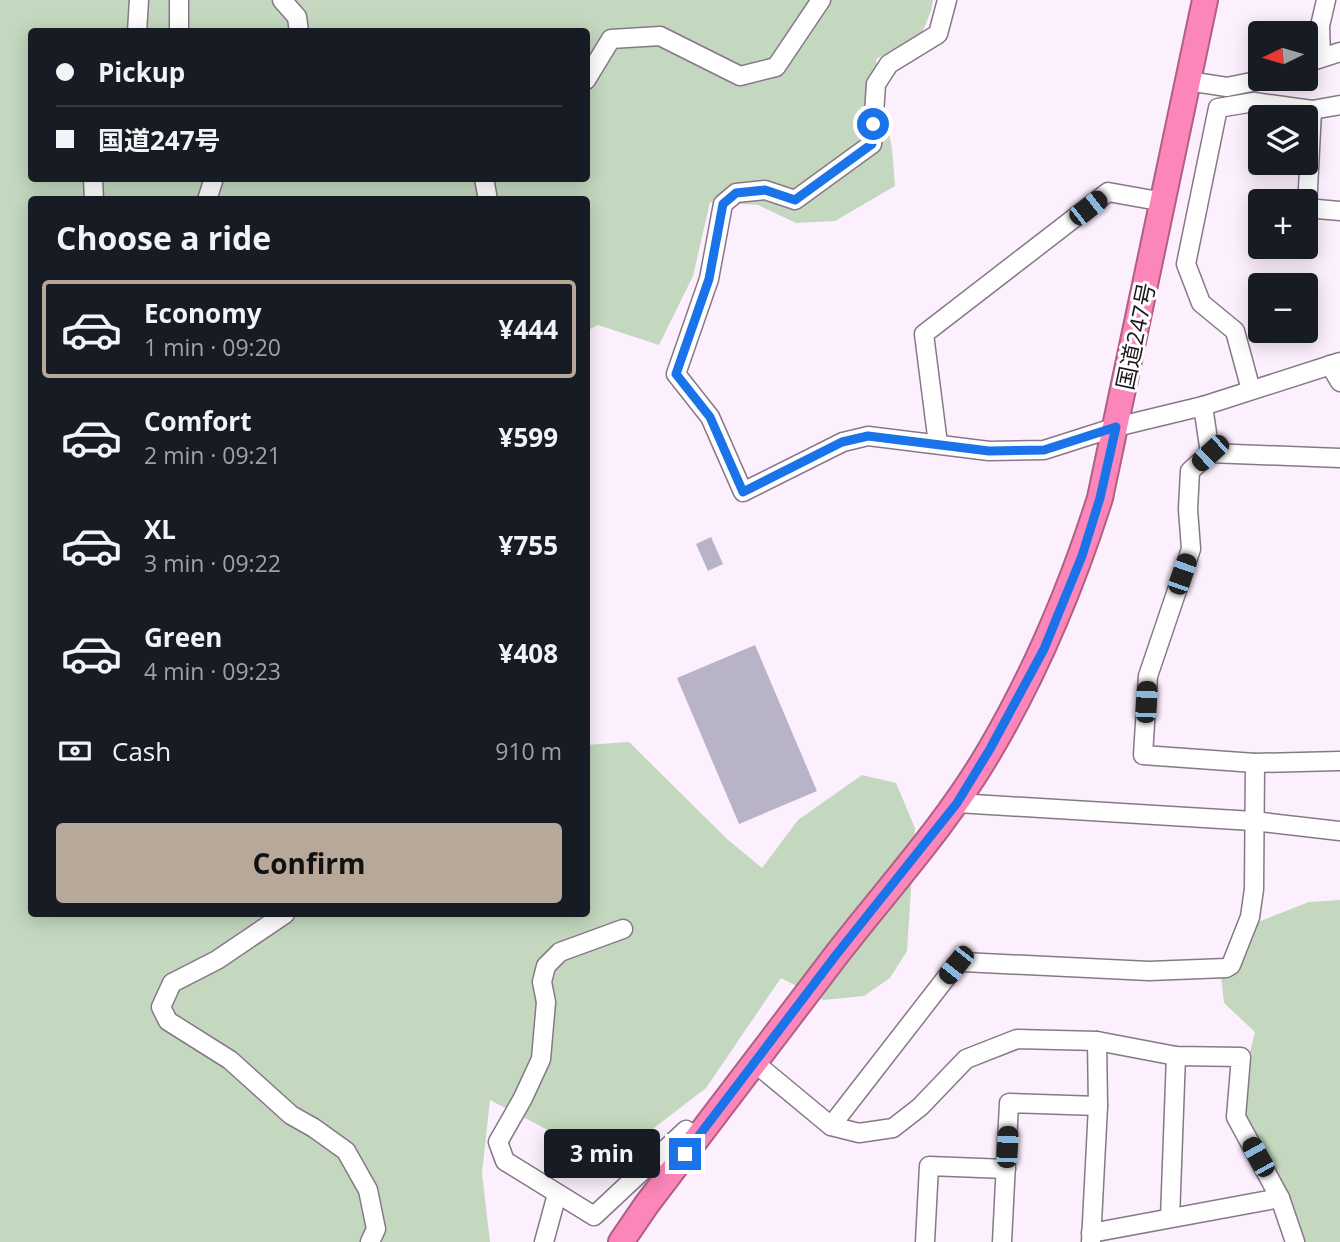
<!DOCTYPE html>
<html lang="en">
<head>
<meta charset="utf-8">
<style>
  :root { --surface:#171b24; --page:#242831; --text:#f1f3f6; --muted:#9ea1a6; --line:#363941; --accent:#b8a89a }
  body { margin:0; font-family:"Open Sans","Noto Sans JP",sans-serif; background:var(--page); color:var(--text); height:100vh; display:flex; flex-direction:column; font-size:26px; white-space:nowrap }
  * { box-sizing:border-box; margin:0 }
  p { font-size:23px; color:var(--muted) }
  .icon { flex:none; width:38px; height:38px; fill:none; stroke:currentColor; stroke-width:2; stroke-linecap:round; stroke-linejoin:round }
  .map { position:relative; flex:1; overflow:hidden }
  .side { position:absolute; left:28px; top:196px; width:562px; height:721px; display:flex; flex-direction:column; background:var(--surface); border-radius:7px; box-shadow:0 4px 18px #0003 }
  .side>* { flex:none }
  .banner { position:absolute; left:28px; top:28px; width:562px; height:154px; border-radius:7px; box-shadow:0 4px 18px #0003; display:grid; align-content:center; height:154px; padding:0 28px; background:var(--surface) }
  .needle { width:46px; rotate:265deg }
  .controls { position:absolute; left:1248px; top:21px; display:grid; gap:14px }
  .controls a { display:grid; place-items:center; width:70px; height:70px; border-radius:7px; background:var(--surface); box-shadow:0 4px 18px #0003; font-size:35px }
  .end { position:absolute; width:32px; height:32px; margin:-16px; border:9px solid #1a73e8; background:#fff; box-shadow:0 0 0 4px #fff }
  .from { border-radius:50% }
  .bubble { position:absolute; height:49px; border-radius:7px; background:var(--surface); box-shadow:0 4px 18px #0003; font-size:23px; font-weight:700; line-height:49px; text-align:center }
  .car { position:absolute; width:21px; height:42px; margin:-21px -10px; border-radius:9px; box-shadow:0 0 5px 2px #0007; background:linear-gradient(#222 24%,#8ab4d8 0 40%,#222 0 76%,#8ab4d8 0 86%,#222 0) }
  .banner b { display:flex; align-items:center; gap:24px; height:66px; font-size:26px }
  .banner b+b { border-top:2px solid var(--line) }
  .banner i { width:18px; height:18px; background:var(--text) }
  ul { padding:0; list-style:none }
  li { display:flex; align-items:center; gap:21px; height:98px; margin:0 14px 10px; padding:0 14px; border:4px solid transparent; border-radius:7px }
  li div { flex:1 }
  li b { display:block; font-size:26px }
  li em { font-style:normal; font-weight:700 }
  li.active { border-color:var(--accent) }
  li>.icon { width:63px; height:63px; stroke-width:1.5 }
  h2 { padding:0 28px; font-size:32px; line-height:84px }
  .pay { display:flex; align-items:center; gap:18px; height:77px; padding:0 28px; font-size:26px }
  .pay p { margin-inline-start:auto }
  .cta { display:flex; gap:14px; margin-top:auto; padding:14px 28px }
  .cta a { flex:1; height:80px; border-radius:7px; background:var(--accent); color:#111; font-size:28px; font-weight:700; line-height:80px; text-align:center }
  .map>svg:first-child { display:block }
  .green { fill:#c3d8bf; fill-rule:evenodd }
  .building { fill:#b9b3c7 }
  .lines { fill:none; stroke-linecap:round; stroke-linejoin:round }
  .minor-casing { stroke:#877888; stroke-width:21 }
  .highway-casing { stroke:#af6083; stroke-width:28 }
  .minor { stroke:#fff; stroke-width:18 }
  .highway { stroke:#fc86b9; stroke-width:24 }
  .route { stroke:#1a73e8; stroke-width:9 }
  .labels { text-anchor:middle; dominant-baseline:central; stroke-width:6; stroke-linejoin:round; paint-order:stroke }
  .street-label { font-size:23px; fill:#1f191f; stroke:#fff }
</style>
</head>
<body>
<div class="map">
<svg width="1340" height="1242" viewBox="0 0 1340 1242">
  <rect width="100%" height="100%" fill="#fdf0fe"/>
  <!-- green -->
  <g class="green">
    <path d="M 0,0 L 933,0 L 931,11 L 922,33 L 876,59 L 892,149 L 895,186 L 835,221 L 796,223 L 758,205 L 710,202 L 693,276 L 659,345 L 598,325 L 586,331 L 586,200 L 32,200 L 32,914 L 586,914 L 586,745 L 629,742 L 727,839 L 762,868 L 798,820 L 862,775 L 896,783 L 915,828 L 907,951 L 890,978 L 864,996 L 823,1000 L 781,978 L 706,1088 L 650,1131 L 563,1138 L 490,1100 L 482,1173 L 490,1242 L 0,1242 ZM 32,32 L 586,32 L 586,178 L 32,178 Z"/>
    <polygon points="1340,900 1340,1242 1304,1242 1286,1195 1244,1117 1249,1056 1255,1032 1224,1003 1220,967 1248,926 1309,902"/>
  </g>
  <!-- building -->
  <g class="building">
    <polygon points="711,537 723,564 708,571 696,544"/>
    <polygon points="755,645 817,791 739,824 677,678"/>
  </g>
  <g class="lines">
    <defs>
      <g id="minor">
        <polyline points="179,0 179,32"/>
        <polyline points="282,0 297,17 299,32"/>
        <polyline points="947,0 938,34 889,64 876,84 872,144 795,200 765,190 736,193 723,204 709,279 676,374 710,417 743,492 843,442 868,436 989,451 1044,450 1116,427 1203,406 1340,362"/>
        <polyline points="137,32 139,0"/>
        <polyline points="1321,57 1320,26 1326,0"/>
        <polyline points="1306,63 1340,52"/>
        <polyline points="586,80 611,39 660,36 740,76 776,67 821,0"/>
        <polyline points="1188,81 1227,87 1266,79"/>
        <polyline points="93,178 94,200"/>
        <polyline points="484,178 488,200"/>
        <polyline points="207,200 214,178"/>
        <polyline points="1306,208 1340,211"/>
        <polyline points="1307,208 1312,110"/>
        <polyline points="1330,365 1340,382"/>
        <polyline points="1251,390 1235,331 1201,303 1186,264 1218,108 1254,102 1312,110 1340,105"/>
        <polyline points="1203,406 1210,453"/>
        <polyline points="938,444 924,334 1108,192 1164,202"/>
        <polyline points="1340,458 1210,453 1190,471 1188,509 1191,549 1148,676 1143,755 1255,763 1340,761"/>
        <polyline points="957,803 1253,821 1340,831"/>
        <polyline points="285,914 217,960 172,983 161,1007 168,1021 230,1060 291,1115 314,1128 346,1151 368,1190 376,1229 370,1242"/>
        <polyline points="623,929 560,952 546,966 542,982 546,1002 541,1059 523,1098 498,1142 505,1161 594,1216 686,1130 698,1137"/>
        <polyline points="755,1063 831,1126 859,1133 893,1128 920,1107 966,1059 1017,1039 1097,1041 1176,1056 1241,1057 1236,1117 1280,1198 1295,1242"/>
        <polyline points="831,1126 956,965 963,962 1149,971 1226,968 1231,965 1250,917 1254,889 1255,763"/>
        <polyline points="1170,1218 1176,1056"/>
        <polyline points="1091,1233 1280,1198"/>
        <polyline points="544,1242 557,1194"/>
        <polyline points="925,1242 929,1166 1006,1169"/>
        <polyline points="1002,1242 1009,1103 1098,1106"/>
        <polyline points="1091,1242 1098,1106 1097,1041"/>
      </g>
      <path id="highway" d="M 621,1242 L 647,1204 C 711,1121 773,1037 837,954 C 889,887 947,824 990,750 C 1037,670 1072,586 1100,498 L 1205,0"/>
    </defs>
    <!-- minor casing -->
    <use href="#minor" class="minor-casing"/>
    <!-- highway casing -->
    <use href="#highway" class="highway-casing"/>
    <!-- minor -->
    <use href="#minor" class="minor"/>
    <!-- highway -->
    <use href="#highway" class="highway"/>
  </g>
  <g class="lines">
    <!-- route -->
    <polyline class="route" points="685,1154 836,955 957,803 990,749 1044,649 1082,556 1100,498 1116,427 1044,450 989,451 868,436 842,442 743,492 710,417 676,374 709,279 723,204 736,193 765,190 795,200 872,144 873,124"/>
  </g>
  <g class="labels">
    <!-- street labels -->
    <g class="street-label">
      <text transform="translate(1135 336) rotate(-78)">国道247号</text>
    </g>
  </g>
</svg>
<div class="controls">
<a><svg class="needle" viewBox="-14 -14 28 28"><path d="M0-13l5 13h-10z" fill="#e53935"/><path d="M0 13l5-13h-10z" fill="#9ea1a6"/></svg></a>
<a><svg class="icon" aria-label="layers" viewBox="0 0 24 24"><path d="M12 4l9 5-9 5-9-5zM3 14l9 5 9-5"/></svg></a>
<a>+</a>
<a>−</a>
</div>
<i class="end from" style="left:873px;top:124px"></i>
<i class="end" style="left:685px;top:1154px"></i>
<div class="bubble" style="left:544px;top:1129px;width:116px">3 min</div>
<i class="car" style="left:1088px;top:208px;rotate:52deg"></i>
<i class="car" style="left:1210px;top:453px;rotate:227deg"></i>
<i class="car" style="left:1182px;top:574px;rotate:19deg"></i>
<i class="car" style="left:1146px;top:702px;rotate:3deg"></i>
<i class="car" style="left:956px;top:965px;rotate:218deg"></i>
<i class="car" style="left:1007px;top:1147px;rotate:3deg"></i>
<i class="car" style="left:1258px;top:1157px;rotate:331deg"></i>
<div class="banner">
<b><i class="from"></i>Pickup</b>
<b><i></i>国道247号</b>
</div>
<section class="side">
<h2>Choose a ride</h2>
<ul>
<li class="active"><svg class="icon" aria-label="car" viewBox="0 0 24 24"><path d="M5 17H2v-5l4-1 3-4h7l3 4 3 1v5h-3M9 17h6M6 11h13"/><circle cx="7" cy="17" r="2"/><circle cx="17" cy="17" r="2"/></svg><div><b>Economy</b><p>1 min · 09:20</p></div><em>¥444</em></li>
<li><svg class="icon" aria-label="car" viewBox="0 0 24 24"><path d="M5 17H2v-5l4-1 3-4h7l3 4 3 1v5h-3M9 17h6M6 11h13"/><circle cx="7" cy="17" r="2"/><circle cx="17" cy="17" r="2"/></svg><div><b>Comfort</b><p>2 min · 09:21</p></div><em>¥599</em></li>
<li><svg class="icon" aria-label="car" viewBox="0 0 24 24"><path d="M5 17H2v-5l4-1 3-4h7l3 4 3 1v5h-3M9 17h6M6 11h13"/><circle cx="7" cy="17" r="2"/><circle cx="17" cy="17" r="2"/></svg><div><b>XL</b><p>3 min · 09:22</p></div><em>¥755</em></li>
<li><svg class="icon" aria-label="car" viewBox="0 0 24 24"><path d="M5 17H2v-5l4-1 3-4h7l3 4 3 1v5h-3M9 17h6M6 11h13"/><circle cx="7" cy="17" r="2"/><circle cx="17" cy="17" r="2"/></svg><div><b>Green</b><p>4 min · 09:23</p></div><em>¥408</em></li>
</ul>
<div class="pay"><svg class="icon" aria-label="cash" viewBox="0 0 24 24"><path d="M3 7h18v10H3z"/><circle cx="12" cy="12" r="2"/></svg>Cash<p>910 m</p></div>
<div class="cta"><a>Confirm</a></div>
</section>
</div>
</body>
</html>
